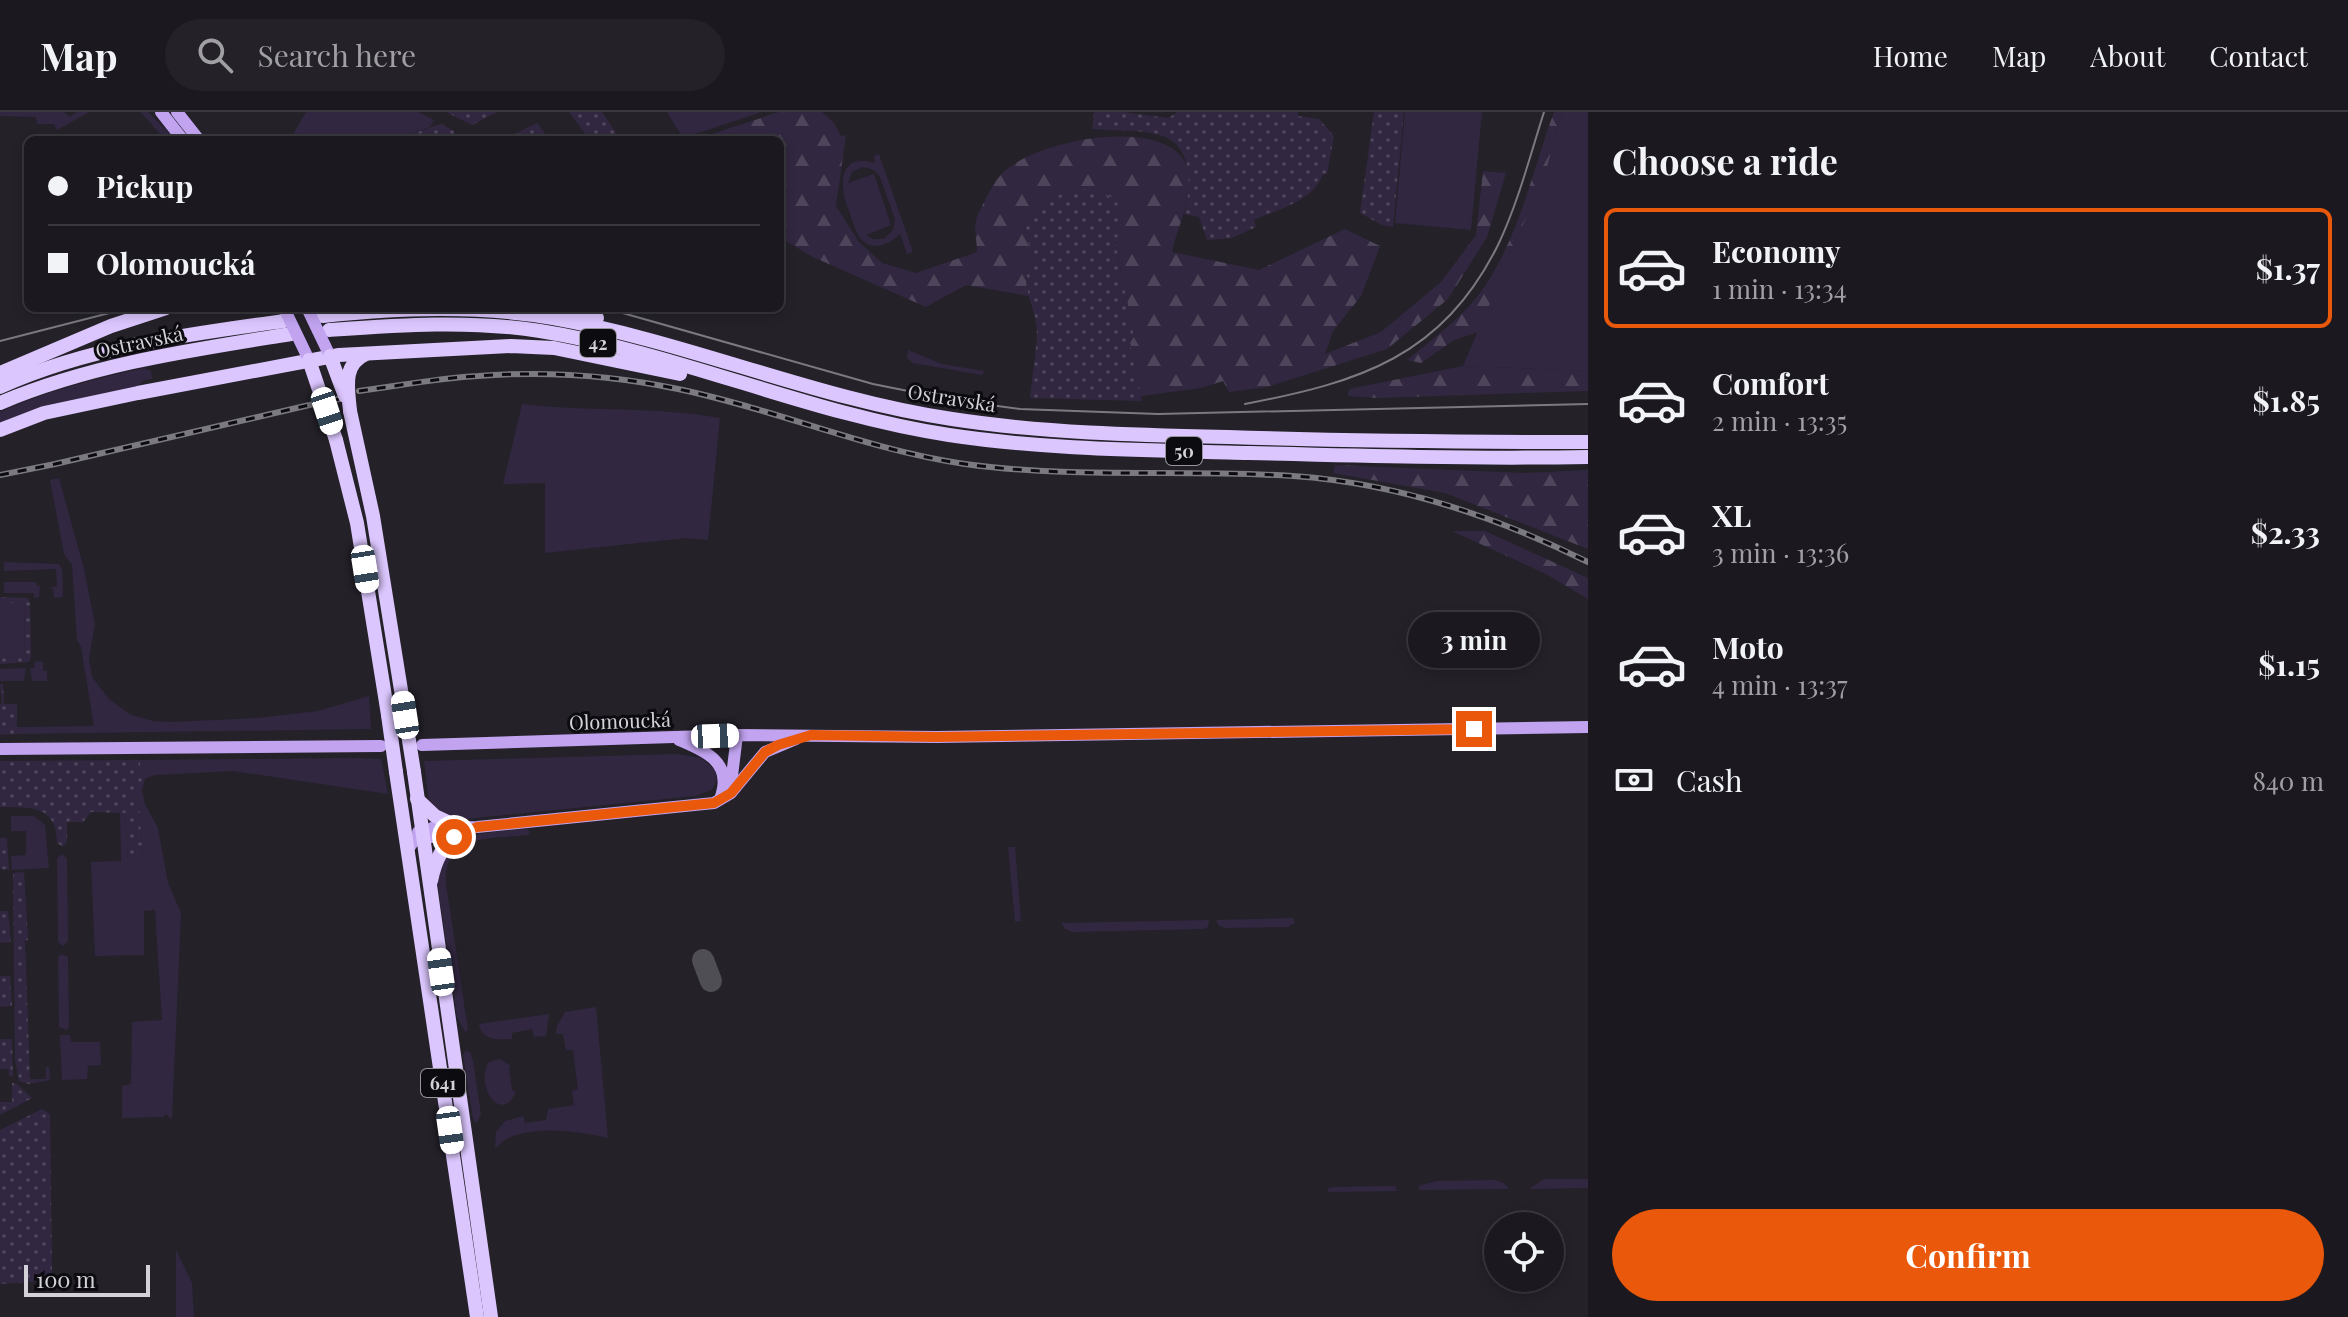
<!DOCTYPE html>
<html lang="en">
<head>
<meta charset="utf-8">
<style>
  :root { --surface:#1b191f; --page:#242228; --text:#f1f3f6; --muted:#a0a0a4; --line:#39383d; --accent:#ea580c }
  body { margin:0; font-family:"Playfair Display",serif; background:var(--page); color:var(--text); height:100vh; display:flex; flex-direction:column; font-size:30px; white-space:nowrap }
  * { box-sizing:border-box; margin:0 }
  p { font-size:26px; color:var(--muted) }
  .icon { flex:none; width:44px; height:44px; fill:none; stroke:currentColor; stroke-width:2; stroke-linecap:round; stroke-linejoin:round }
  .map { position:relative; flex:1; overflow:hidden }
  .panel { display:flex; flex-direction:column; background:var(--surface); width:760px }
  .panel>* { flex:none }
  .top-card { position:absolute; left:24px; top:24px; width:760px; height:176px; border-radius:12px; box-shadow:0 4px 12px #0003,0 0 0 2px var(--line); display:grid; align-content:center; height:176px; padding:0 24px; background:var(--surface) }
  .controls { position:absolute; left:1484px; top:1100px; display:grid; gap:16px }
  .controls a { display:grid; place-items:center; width:80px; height:80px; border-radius:50%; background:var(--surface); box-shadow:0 4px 12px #0003,0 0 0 2px var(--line); font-size:40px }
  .scale { position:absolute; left:24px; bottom:20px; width:126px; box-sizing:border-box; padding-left:8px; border:4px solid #d4d2d8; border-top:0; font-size:22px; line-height:28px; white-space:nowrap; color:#d4d2d8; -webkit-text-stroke:6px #0c0b0f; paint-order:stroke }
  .end { position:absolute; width:36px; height:36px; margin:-18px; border:10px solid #ea580c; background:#fff; box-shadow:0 0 0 4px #fff }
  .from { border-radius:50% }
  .bubble { position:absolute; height:56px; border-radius:28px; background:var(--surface); box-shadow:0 4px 12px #0003,0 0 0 2px var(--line); font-size:26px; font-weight:700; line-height:56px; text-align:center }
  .car { position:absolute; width:24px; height:48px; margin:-24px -12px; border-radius:10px; box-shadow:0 0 6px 2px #0007; background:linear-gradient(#fff 24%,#345 0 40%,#fff 0 76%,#345 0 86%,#fff 0) }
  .top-card b { display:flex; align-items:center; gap:28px; height:76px; font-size:30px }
  .top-card b+b { border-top:2px solid var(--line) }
  .top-card i { width:20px; height:20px; background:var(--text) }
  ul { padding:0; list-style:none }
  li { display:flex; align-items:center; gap:24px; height:120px; margin:0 16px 12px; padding:0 8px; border:4px solid transparent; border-radius:12px }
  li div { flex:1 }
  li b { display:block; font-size:30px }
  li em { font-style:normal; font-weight:700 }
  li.on { border-color:var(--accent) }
  li>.icon { width:72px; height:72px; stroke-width:1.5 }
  h2 { padding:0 24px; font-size:36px; line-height:96px }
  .pay { display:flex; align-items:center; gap:20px; height:88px; padding:0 24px; font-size:30px }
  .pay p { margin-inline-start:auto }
  .button { display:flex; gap:16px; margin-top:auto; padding:16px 24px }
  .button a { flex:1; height:92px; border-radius:48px; background:var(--accent); color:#fff; font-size:32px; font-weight:700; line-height:92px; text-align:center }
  header { display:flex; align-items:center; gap:48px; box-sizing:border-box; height:112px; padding:0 40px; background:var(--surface); border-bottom:2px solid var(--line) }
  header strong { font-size:38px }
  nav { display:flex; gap:44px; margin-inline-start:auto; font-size:28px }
  .search { width:560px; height:72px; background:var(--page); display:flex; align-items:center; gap:20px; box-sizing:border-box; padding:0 28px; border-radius:44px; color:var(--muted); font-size:30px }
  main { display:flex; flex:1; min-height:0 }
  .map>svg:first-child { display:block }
  .green { fill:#312740; fill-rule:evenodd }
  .forest { fill:url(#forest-firs) }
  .park { fill:url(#park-dots) }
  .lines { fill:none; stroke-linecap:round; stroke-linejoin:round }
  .taxiway { stroke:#504e55; stroke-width:22 }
  .major { stroke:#c1a3f0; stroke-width:12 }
  .highway { stroke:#dbc6fd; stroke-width:14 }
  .tram { stroke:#7c7a81; stroke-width:2 }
  .rail-casing { stroke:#7c7a81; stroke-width:6 }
  .rail { stroke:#0c0b0f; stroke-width:3; stroke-dasharray:9; stroke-linecap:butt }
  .major-bridge { stroke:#c1a3f0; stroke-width:12 }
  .highway-bridge { stroke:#dbc6fd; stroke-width:14 }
  .route { stroke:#ea580c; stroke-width:10 }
  .labels { text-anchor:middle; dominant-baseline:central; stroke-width:6; stroke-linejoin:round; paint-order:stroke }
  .shield { fill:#0c0b0f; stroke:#98969c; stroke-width:2 }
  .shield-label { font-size:18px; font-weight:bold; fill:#d4d2d8 }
  .street-label { font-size:20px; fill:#d4d2d8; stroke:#0c0b0f }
</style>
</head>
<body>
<header>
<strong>Map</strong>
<div class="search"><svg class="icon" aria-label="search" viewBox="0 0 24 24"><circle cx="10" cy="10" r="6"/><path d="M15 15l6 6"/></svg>Search here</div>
<nav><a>Home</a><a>Map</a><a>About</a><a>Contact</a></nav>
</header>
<main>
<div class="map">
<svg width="1588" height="1205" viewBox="0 0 1588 1205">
  <defs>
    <pattern id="forest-firs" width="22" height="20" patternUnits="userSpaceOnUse" patternTransform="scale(2)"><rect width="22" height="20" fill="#312740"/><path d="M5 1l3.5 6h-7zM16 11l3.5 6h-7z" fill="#4e455b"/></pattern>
    <pattern id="park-dots" width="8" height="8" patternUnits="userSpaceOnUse" patternTransform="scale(2)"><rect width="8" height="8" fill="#312740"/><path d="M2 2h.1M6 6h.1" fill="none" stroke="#4e455b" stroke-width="1.8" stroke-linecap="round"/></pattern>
  </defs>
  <rect width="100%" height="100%" fill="#242129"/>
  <!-- green -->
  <g class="green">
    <polygon points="0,0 64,0 70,5 77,0 89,0 57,18 54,12 37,12 36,5 0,4"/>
    <polygon points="141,0 148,0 176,28 165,28"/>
    <polygon points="306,0 418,0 434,8 430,15 394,28 290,28"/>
    <polygon points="667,0 759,0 759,1 683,26"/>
    <polygon points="1405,0 1482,0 1471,118 1395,111"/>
    <polygon points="1562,0 1588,0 1588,259 1463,254 1547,55"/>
    <path d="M 879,42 L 913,140 L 907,142 L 900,121 C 890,134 868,141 858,123 C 854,116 852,107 849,99 C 840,75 836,40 875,51 L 874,44 ZM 863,55 L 874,58 L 880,65 L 895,107 L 893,118 L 884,127 L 873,127 L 866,123 L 891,113 L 874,62 L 848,71 L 852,60 Z"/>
    <polygon points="908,238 942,252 984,259 982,263 913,251 907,246"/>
    <path d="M 144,256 L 151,259 L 152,267 L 144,268 L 136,275 L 48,294 L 0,312 L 0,300 C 47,279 94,267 144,256 Z"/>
    <path d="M 522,292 C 588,300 655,294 720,306 L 708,428 L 686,426 L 545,441 L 545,371 L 503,372 Z"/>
    <polygon points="59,366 84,457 95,512 89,546 92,565 109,587 131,603 153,609 174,610 257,606 318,599 369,584 371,617 17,622 17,615 94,614 81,535 77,528 72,453 64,442 50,368"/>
    <polygon points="4,450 59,452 62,457 63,485 54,486 53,477 50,476 57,474 56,457 4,459"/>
    <polygon points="4,470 36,470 37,474 40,474 39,485 34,486 34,481 4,481"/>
    <polygon points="0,491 25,491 24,545 0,546"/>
    <polygon points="35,549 43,550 43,559 47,559 47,569 32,569 30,556 34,556"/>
    <polygon points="26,556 24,569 0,569 0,557"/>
    <polygon points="677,642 701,646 712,655 716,654 716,670 712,678 695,684 466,707 439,699 429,691 424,649"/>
    <polygon points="358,646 381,647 388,682 233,659 155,663 145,667 144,671 140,664 140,648"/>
    <polygon points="142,678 145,692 158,716 168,771 181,801 172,1007 165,1002 164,1005 122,1006 122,974 131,972 132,910 162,908 155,798 144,799 144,843 95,844 91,750 121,749 120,700 125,701 128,747 143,746 138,681"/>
    <polygon points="11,704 34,704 45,713 49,756 12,758 11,744 26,743 26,719 11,719"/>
    <path d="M 527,717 L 530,720 L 528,723 C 490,727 443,721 446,772 L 468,918 L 465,920 L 457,905 L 438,775 C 433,718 486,721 527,717 Z"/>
    <polygon points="1008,735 1015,735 1021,809 1015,810"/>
    <polygon points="62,742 67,747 68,829 63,834 58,830 57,746"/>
    <polygon points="1293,806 1295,811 1288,815 1226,816 1219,814 1216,808"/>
    <polygon points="1209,808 1208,815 1204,817 1073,820 1065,817 1061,811"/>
    <polygon points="62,842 68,845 69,916 66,918 59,915 58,845"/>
    <path d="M 596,895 L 608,1026 C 577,1019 540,1014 511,1025 C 504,1027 501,1033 495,1036 L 496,1020 L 505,1009 L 523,1004 L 525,1011 L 546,1008 L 548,997 L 574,993 L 572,979 L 578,977 L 573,938 L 566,938 L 563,922 L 556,922 L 557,914 L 565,900 Z"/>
    <path d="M 549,902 L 546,924 L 534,925 L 532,917 L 512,921 L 512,927 C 498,928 482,929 479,912 Z"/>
    <polygon points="60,923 70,923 71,930 100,930 101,953 88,954 87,967 62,968"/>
    <polygon points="465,939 470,940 473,949 481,1002 477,1011 473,1007 463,943"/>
    <path d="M 500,947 L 511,954 L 509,956 L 512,978 L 516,980 C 501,1014 474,972 489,950 Z"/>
    <polygon points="1544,1067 1588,1067 1588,1076 1529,1077"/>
    <polygon points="1495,1068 1504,1071 1509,1077 1419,1078 1419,1074 1436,1069"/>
    <polygon points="1395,1074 1397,1079 1328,1080 1328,1076 1335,1075"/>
    <polygon points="176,1138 192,1171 194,1205 176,1205"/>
  </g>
  <!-- forest -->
  <g class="forest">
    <path d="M 779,0 L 822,0 L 834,11 L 841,24 L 846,23 L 836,94 L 859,130 L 882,151 L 916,161 L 977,140 C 977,130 974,118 976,109 C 978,100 993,72 999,65 C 1032,25 1180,0 1189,62 C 1192,88 1177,116 1172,140 L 1259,158 L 1345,117 L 1380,134 L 1361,184 L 1333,219 L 1325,242 L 1381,220 L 1441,170 L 1476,123 L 1483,59 L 1506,61 L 1487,125 L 1448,187 L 1387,237 L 1267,275 L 1229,280 L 1223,269 L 1201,276 L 1141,284 L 1130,231 L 1134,224 L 1115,128 L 1117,88 L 1099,79 L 1024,110 L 1033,147 C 1025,161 1025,169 1029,184 L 966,173 L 926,195 L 813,145 L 786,129 L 781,119 L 786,68 L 780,59 L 780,28 L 694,28 Z"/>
    <path d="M 1554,0 L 1562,0 L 1547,55 L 1478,220 L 1454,228 L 1421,251 L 1407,248 C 1429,230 1453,212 1472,191 C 1515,142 1532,60 1554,0 Z"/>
    <polygon points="1463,254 1588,259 1588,279 1377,286 1348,284 1349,277"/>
    <polygon points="1335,353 1524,361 1588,358 1588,437 1445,381 1333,361"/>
    <polygon points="1452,419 1485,419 1588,466 1588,487 1546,462"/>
  </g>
  <!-- park -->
  <g class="park">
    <polygon points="446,0 497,0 472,13"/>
    <polygon points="569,0 602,0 621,28 590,28"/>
    <path d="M 1094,0 L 1123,0 L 1168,6 L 1178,0 L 1298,0 L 1298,4 L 1319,7 L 1334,24 L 1327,62 L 1323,62 C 1314,89 1277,98 1254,108 L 1256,115 L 1232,126 L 1207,128 L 1199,105 L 1184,102 C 1192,74 1194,30 1156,22 C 1136,17 1113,19 1092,17 Z"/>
    <polygon points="1374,0 1404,0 1393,115 1382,113 1360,101"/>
    <polygon points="537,11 550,28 509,28 507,26"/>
    <polygon points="441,12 454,19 454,25 449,28 394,28"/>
    <path d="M 1088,77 L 1099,79 L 1117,88 L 1122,117 L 1115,128 L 1134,224 L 1130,231 L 1142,289 L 1030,286 C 1032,265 1036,242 1037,222 C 1037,192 1017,177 1032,147 L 1024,110 C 1040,90 1062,78 1088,77 Z"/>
    <polygon points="0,485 28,486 30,491 31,545 29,550 0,552 0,546 24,545 25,491 0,491"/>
    <polygon points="0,572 3,572 4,592 17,592 17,622 0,623 0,592 2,592"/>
    <path d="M 140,648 L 140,664 L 144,671 L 142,678 L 138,681 L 143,746 L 128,747 L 125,701 L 91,700 L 83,710 L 67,710 L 67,730 L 63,735 L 57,731 C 57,693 30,695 0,695 L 0,649 Z"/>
    <polygon points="0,726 7,726 9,758 0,757"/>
    <polygon points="24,760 28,828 25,829 30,967 46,967 46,955 49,955 50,968 29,972 19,969 15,948 13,761"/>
    <polygon points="0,799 8,799 11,830 0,831"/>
    <polygon points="0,864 10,864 12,894 0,895"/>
    <polygon points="0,927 12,927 13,964 9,964 9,957 0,957"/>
    <polygon points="12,971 16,971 32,986 0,1003 0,990 12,990"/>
    <polygon points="42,997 50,1002 52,1162 43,1169 0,1172 0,1018"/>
  </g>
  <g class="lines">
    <!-- taxiway -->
    <polyline class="taxiway" points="703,848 711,869"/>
    <!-- major -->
    <g class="major">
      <polyline points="161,0 183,28"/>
      <polyline points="177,0 199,28"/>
      <path d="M 679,628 C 703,638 731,649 722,681"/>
      <polyline points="422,633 737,623 937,625 1588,615"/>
      <polyline points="0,637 381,634"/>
      <polyline points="721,684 732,664 737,623"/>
      <polyline points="418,720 432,725 458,721"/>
      <polyline points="408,737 416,726 432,716 477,715 714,691 731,681 765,640 796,627"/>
    </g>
    <!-- highway -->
    <g class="highway">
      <polyline points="560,196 597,206"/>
      <path d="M 323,204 C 400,196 476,193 553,206 C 689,230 816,287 952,307 C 1043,321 1136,323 1228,325 C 1348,329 1468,330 1588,330"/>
      <path d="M 329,218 C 400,213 469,208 540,219 C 679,241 809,302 949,323 C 1048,338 1149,338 1249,341 C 1362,344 1475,347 1588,345"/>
      <polyline points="0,261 111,214 166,196"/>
      <path d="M 0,275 C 88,235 189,222 284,209"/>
      <path d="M 0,291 C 92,252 192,238 291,222"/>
      <polyline points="350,299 373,404 405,603"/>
      <polyline points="0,318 44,301 138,281 339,243 511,234 554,236 680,262"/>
      <polyline points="336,328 357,411 388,603"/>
      <polyline points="396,660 477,1205"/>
      <polyline points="414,660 491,1205"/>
      <polyline points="417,687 435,704 457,714"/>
      <path d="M 431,769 C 435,748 443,732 461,720"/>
    </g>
    <!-- tram -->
    <g class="tram">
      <polyline points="605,196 873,272 953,288 1020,297 1158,302 1588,292"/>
      <polyline points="0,229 129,196"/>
      <path d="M 1245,292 C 1360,270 1442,245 1498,133 C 1518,91 1530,44 1544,0"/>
    </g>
    <defs>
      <g id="rail">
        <path d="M 359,279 C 398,274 438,266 478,264 C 545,259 612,263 678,277 C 775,297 867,338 965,352 C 1073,367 1184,357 1293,364 C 1397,371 1495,404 1588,450"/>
        <polyline points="331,289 339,287"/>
        <polyline points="0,363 55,352 318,291"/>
      </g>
    </defs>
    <!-- rail casing -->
    <use href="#rail" class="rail-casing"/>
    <!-- rail -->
    <use href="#rail" class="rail"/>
    <!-- major-bridge -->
    <g class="major-bridge">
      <polyline points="284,196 309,248"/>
      <polyline points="307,196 330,244"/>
    </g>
    <!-- highway-bridge -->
    <g class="highway-bridge">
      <polyline points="330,244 345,284"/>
      <polyline points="309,248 336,328"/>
      <path d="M 350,299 C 348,276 342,253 366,242"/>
      <polyline points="388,603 396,660"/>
      <polyline points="405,603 414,660"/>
    </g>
  </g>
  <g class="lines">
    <!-- route -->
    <polyline class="route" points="454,725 477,715 714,691 731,681 765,640 778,633 811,623 937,625 1474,617"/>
  </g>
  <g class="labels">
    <!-- shield labels -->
    <g class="shield">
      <rect x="580" y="217" width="36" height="28" rx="6"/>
      <rect x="1166" y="325" width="36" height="28" rx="6"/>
      <rect x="421" y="957" width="44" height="28" rx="6"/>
    </g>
    <g class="shield-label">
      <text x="598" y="231">42</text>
      <text x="1184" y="339">50</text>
      <text x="443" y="971">641</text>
    </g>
    <!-- street labels -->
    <g class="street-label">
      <text transform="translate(139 229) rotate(-12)">Ostravská</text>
      <text transform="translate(952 285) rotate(9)">Ostravská</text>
      <text transform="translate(620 608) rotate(-2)">Olomoucká</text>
    </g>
  </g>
</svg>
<div class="controls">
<a><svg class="icon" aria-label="locate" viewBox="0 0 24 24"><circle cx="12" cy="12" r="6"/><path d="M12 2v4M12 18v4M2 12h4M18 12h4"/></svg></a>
</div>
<div class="scale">100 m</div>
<i class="end from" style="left:454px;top:725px"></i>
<i class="end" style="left:1474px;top:617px"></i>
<div class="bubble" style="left:1408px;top:500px;width:132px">3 min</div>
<i class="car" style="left:327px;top:299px;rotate:162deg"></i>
<i class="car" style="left:365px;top:457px;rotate:171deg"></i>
<i class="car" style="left:405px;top:603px;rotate:351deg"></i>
<i class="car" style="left:715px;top:624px;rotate:88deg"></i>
<i class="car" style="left:441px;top:860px;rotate:352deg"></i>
<i class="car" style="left:450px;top:1018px;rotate:172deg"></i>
<div class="top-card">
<b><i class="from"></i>Pickup</b>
<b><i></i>Olomoucká</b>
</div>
</div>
<section class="panel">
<h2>Choose a ride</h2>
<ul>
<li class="on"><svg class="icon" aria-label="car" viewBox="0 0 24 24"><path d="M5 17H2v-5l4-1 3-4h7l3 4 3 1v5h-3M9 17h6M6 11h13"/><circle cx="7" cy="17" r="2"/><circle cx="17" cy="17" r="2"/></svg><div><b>Economy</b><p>1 min · 13:34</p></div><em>$1.37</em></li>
<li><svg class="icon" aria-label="car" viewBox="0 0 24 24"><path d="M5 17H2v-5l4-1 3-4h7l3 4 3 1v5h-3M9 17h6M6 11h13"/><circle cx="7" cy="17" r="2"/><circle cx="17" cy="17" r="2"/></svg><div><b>Comfort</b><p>2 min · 13:35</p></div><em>$1.85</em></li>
<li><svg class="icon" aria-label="car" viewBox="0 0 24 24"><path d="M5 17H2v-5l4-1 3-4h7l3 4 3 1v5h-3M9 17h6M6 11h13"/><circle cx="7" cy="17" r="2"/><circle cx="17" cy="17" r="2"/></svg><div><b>XL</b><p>3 min · 13:36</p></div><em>$2.33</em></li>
<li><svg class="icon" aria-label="car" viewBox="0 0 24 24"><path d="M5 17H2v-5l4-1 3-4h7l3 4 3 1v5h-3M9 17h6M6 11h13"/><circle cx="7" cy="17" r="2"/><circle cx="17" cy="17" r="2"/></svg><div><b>Moto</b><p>4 min · 13:37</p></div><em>$1.15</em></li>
</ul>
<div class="pay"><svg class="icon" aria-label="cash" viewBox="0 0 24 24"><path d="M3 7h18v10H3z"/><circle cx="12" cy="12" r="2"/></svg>Cash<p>840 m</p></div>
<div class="button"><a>Confirm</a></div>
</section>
</main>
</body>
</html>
